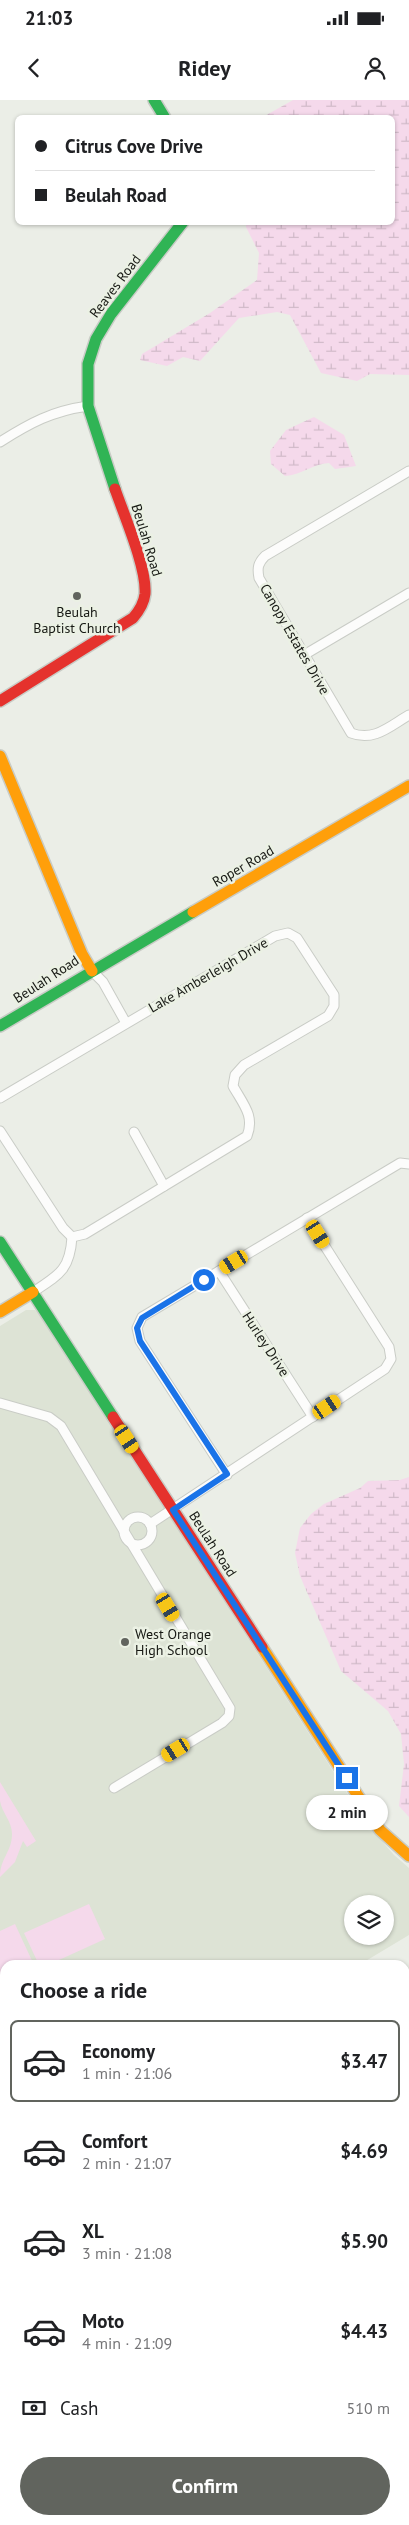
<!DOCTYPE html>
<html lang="en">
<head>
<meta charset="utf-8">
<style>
  :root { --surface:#fff; --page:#f2f2f2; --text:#202124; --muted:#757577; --line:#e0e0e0; --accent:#61645e }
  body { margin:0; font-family:"PT Sans",sans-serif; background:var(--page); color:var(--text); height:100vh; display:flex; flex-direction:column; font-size:19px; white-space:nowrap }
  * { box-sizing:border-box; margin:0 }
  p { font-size:16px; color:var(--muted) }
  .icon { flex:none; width:28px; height:28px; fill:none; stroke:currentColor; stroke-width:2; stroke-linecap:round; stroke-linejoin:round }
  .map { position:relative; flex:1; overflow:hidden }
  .panel { position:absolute; left:0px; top:1860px; width:410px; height:565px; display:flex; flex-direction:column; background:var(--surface); border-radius:15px 15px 0 0; box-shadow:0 1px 4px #0004 }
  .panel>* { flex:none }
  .guide { position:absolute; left:15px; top:15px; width:380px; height:110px; border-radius:8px; box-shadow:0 1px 4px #0004; display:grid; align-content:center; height:110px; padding:0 20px; background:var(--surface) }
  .tools { position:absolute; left:344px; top:1795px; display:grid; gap:10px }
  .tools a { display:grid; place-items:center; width:50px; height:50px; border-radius:50%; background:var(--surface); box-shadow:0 1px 4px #0004; font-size:25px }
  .end { position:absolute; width:22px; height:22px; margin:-11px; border:6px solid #1a73e8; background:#fff; box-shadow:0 0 0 2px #fff }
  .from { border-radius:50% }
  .bubble { position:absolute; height:35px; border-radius:18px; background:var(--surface); box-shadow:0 1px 4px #0004; font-size:16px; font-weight:700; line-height:35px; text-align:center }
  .car { position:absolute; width:15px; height:30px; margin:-15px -8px; border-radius:6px; box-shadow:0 0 4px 1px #0007; background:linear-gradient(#f5c518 24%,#345 0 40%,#f5c518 0 76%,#345 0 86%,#f5c518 0) }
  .guide b { display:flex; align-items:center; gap:18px; height:48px; font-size:19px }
  .guide b+b { border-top:1px solid var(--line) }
  .guide i { width:12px; height:12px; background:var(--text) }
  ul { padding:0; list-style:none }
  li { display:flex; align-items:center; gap:15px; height:82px; margin:0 10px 8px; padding:0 10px; border:2px solid transparent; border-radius:8px }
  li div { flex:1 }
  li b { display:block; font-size:19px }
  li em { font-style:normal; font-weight:700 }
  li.on { border-color:var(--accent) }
  li>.icon { width:45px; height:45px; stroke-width:1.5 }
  h2 { padding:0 20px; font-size:22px; line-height:60px }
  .pay { display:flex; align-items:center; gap:12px; height:55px; padding:0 20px; font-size:19px }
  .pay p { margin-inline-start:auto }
  .cta { display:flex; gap:10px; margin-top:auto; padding:10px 20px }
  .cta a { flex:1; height:58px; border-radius:30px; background:var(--accent); color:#fff; font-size:20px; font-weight:700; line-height:58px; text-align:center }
  .status { display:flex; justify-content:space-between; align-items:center; height:35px; padding:0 25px; background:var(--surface); direction:ltr }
  .status svg { height:14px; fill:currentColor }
  header { display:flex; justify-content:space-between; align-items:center; height:65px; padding:0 20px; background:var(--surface); font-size:22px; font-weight:700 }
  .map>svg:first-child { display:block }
  .built { fill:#dde3d5; fill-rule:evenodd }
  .green { fill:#f5d9eb }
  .wetland { fill:url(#wetland-marsh) }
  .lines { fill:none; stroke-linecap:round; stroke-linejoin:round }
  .street-casing { stroke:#c9ccc6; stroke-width:11 }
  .fast-casing { stroke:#c9ccc6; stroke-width:14 }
  .slow-casing { stroke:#c9ccc6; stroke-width:14 }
  .jam-casing { stroke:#c9ccc6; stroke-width:14 }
  .street { stroke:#fcfcfb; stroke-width:9 }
  .fast { stroke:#30b455; stroke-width:11 }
  .slow { stroke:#ff9f0a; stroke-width:11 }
  .jam { stroke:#e5322d; stroke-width:11 }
  .route { stroke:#1a73e8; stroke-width:6 }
  .poi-dot { fill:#61645e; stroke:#ebf1e4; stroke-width:2 }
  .labels { text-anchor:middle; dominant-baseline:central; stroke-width:5; stroke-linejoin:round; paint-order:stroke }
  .street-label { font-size:14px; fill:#171914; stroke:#ebf1e4 }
  .poi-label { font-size:14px; fill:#171914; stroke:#ebf1e4 }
</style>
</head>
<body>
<div class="status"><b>21:03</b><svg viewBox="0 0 49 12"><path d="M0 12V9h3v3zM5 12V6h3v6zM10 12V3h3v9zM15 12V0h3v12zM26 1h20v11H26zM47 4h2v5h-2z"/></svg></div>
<header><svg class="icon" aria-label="back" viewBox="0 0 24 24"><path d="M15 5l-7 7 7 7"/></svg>Ridey<svg class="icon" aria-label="person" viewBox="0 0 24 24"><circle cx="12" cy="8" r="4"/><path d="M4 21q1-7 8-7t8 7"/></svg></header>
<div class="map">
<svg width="409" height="2425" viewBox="0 0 409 2425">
  <defs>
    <pattern id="wetland-marsh" width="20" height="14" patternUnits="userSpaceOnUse" patternTransform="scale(1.25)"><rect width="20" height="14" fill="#f5d9eb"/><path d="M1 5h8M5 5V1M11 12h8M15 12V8" fill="none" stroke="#d1bac9"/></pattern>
  </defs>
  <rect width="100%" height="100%" fill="#ebeee7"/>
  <!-- built -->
  <path class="built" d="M 26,1210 L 35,1210 L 39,1213 L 367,1724 L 394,1755 L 409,1768 L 409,1835 L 359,1865 L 5,1865 L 5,2077 L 0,2080 L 0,1226 ZM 352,1804 L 385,1804 L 385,1836 L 352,1836 Z"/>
  <!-- green -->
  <g class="green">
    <path d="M 0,1682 L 36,1741 L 27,1747 L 23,1741 L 15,1762 L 0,1777 C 0,1758 12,1752 12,1734 C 12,1721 2,1713 0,1701 C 0,1695 0,1688 0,1682 Z"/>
    <polygon points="89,1804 105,1839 48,1865 39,1865 24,1833"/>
    <polygon points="15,1824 34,1865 5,1865 5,1883 0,1885 0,1831"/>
  </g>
  <!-- wetland -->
  <g class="wetland">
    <polygon points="293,0 409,0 409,275 370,274 357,281 321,273 290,215 277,212 239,218 200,261 183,257 167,266 140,260 142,254 210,213 257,180 259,153 246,127 246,123 392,122 392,18 263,17"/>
    <path d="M 314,317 L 344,335 L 356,366 L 335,369 L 329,363 C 313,364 301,375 285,376 L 271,364 L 270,351 L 286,330 Z"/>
    <polygon points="409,1377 409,1717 399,1706 404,1664 401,1634 388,1611 341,1571 300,1476 295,1453 300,1428 311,1414 324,1404 360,1388 368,1381 400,1380"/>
    <polygon points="0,1988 5,1990 5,2108 0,2108"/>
    <polygon points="0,2159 5,2163 5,2304 0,2309"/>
  </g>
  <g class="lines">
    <defs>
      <g id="street">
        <path d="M 0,342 C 30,323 52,311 88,306"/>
        <path d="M 409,371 L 265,456 C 258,463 257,468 259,478 L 351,633 C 374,642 390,626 409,615"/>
        <polyline points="304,555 409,493"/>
        <polyline points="92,871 103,882 126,923"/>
        <path d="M 0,998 L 275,836 L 288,833 L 297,838 L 334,895 L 334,906 L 328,916 L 244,965 L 235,975 L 233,986 C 243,1004 255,1016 247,1036 L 85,1134 L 72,1137 L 63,1128 L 0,1031"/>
        <polyline points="134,1032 164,1086"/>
        <polyline points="219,1171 313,1317"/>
        <path d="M 33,1192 C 59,1175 70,1170 72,1137"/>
        <polyline points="0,1303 49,1317 61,1326 230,1608 229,1616 222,1623 114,1688"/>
        <polyline points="227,1375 140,1241 137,1228 142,1217 400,1063 409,1064"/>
        <circle cx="138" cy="1431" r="14"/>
        <polyline points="150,1424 385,1269 391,1259 389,1247 307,1118"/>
      </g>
      <g id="fast">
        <polyline points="154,0 165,18"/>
        <polyline points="115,389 88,306 88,264 96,239 111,214 183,122"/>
        <polyline points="0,926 193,812"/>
        <polyline points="0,1142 113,1317"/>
        <polyline points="405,2049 409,2045"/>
        <polyline points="405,2095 409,2091"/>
        <polyline points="0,2350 5,2346"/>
        <polyline points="15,2425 21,2420"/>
      </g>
      <g id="slow">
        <polyline points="0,656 82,854 92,871"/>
        <polyline points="193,812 409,686"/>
        <polyline points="0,1212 33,1192"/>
        <polyline points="262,1547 380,1730 409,1756"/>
        <polyline points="0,2125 5,2124"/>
        <polyline points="0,2400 5,2396"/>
      </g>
      <g id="jam">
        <path d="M 0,601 L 133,518 C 139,511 144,503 145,494 C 147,468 124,415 115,389"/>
        <polyline points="113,1317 262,1547"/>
        <polyline points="405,1984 409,1982"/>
        <polyline points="46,2425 51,2420"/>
      </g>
    </defs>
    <!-- street casing -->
    <use href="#street" class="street-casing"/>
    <!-- fast casing -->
    <use href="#fast" class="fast-casing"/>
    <!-- slow casing -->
    <use href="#slow" class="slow-casing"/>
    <!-- jam casing -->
    <use href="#jam" class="jam-casing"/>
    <!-- street -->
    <use href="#street" class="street"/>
    <!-- fast -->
    <use href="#fast" class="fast"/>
    <!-- slow -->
    <use href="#slow" class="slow"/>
    <!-- jam -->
    <use href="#jam" class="jam"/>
  </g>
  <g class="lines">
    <!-- route -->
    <polyline class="route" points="204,1180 142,1218 137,1228 140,1241 227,1374 173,1410 347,1678"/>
  </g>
  <!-- markers -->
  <g class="poi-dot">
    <circle cx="77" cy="496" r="5"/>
    <circle cx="125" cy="1542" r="5"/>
  </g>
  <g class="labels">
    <!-- street labels -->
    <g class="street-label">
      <text transform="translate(115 186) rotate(-53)">Reaves Road</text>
      <text transform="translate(147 440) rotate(73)">Beulah Road</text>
      <text transform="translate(295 539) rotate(60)">Canopy Estates Drive</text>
      <text transform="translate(243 766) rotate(-30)">Roper Road</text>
      <text transform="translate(208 875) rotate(-30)">Lake Amberleigh Drive</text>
      <text transform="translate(46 879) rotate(-33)">Beulah Road</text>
      <text transform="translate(266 1244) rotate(57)">Hurley Drive</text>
      <text transform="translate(213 1444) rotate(57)">Beulah Road</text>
    </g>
    <!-- poi labels -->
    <g class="poi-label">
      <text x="77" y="512">Beulah<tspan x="77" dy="16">Baptist Church</tspan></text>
      <text x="135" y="1534" text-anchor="start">West Orange<tspan x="135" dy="16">High School</tspan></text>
    </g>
  </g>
</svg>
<div class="tools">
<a><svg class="icon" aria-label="layers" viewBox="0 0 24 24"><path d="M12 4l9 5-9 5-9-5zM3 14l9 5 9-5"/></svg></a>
</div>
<i class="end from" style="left:204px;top:1180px"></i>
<i class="end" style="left:347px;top:1678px"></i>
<div class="bubble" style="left:306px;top:1695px;width:82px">2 min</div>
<i class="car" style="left:318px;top:1134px;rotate:148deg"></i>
<i class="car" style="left:234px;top:1162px;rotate:239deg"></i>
<i class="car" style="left:327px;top:1307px;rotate:56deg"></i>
<i class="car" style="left:127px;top:1339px;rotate:147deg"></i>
<i class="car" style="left:168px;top:1507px;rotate:149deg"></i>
<i class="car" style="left:176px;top:1650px;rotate:239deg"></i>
<div class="guide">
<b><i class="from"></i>Citrus Cove Drive</b>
<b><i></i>Beulah Road</b>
</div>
<section class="panel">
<h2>Choose a ride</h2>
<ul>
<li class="on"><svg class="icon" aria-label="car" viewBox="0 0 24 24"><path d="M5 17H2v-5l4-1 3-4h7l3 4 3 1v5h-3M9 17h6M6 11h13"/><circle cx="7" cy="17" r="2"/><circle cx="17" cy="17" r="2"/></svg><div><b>Economy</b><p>1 min · 21:06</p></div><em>$3.47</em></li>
<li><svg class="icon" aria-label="car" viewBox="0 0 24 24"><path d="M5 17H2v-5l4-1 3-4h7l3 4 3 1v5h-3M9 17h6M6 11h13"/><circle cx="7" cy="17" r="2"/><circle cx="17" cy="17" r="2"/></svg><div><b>Comfort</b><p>2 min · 21:07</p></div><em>$4.69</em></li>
<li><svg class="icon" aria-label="car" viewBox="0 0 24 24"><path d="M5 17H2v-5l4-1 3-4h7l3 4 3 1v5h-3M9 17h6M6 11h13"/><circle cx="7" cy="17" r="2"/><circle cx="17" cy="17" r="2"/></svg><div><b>XL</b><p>3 min · 21:08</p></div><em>$5.90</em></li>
<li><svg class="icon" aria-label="car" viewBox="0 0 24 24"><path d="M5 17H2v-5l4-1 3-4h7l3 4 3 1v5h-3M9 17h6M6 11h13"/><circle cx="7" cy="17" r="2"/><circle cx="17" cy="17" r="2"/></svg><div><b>Moto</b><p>4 min · 21:09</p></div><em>$4.43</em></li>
</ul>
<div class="pay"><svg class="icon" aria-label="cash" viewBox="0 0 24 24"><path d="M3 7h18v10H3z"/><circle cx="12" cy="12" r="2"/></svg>Cash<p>510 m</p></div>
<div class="cta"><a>Confirm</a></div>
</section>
</div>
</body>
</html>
